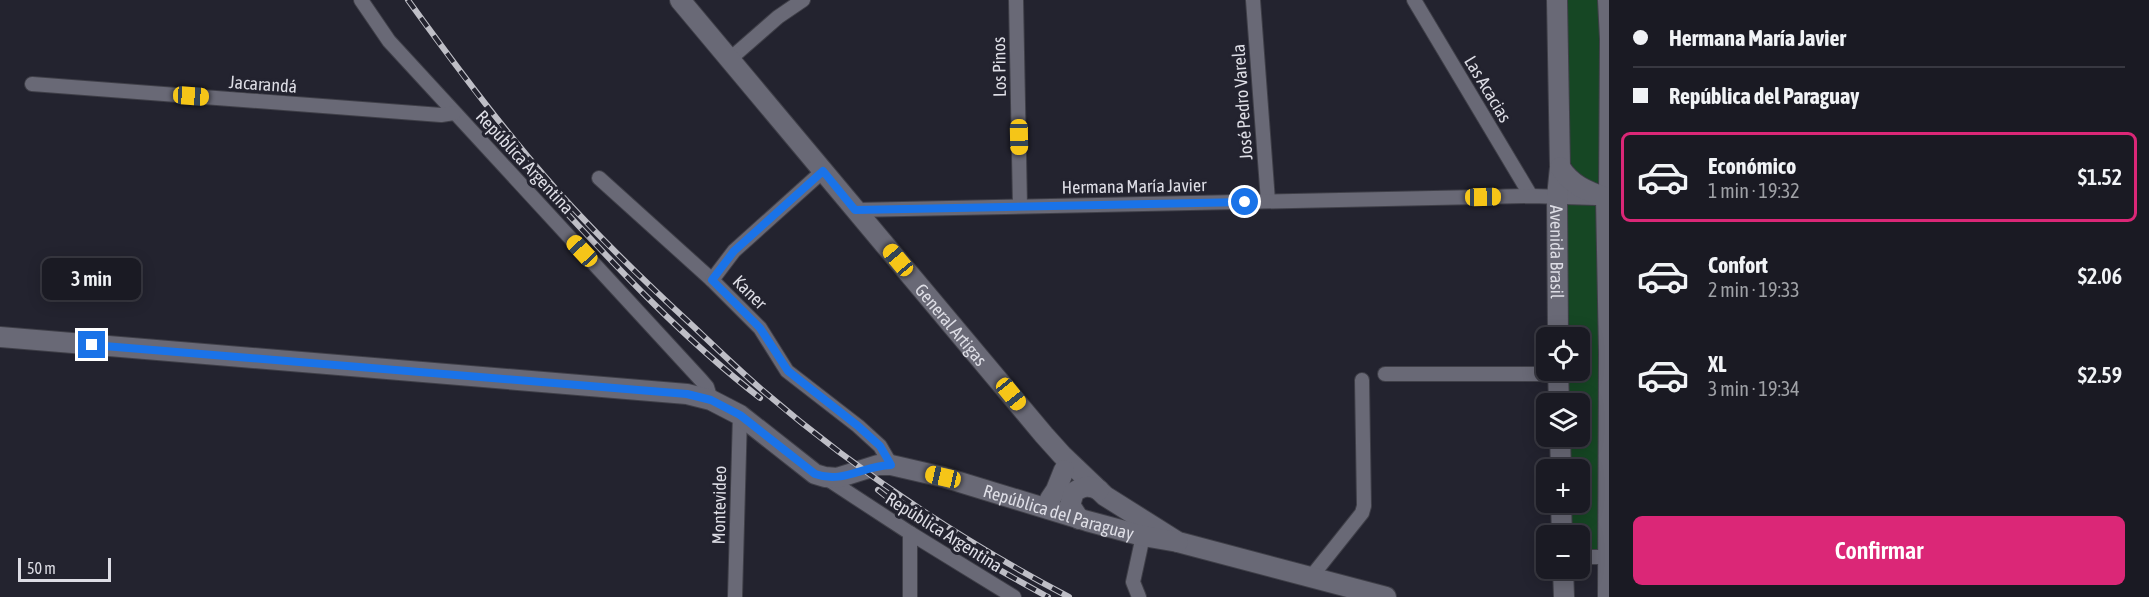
<!DOCTYPE html>
<html lang="es">
<head>
<meta charset="utf-8">
<style>
  :root { --surface:#1a1a23; --page:#23232b; --text:#f1f3f6; --muted:#9fa1a6; --line:#383841; --accent:#db2777 }
  body { margin:0; font-family:"Asap Condensed",sans-serif; background:var(--page); color:var(--text); height:100vh; display:flex; flex-direction:column; font-size:22px; white-space:nowrap }
  * { box-sizing:border-box; margin:0 }
  p { font-size:20px; color:var(--muted) }
  .icon { flex:none; width:33px; height:33px; fill:none; stroke:currentColor; stroke-width:2; stroke-linecap:round; stroke-linejoin:round }
  .map { position:relative; flex:1; overflow:hidden }
  .side { display:flex; flex-direction:column; background:var(--surface); width:540px }
  .side>* { flex:none }
  .banner { display:grid; align-content:center; height:132px; padding:0 24px; background:var(--surface) }
  .tools { position:absolute; left:1536px; top:327px; display:grid; gap:12px }
  .tools a { display:grid; place-items:center; width:54px; height:54px; border-radius:9px; background:var(--surface); box-shadow:0 3px 15px #0003,0 0 0 2px var(--line); font-size:30px }
  .scale { position:absolute; left:18px; bottom:15px; width:93px; box-sizing:border-box; padding-left:6px; border:3px solid #dddde5; border-top:0; font-size:16px; line-height:21px; white-space:nowrap; color:#dddde5; -webkit-text-stroke:4px #23232f; paint-order:stroke }
  .end { position:absolute; width:27px; height:27px; margin:-14px; border:8px solid #1a73e8; background:#fff; box-shadow:0 0 0 3px #fff }
  .from { border-radius:50% }
  .bubble { position:absolute; height:42px; border-radius:9px; background:var(--surface); box-shadow:0 3px 15px #0003,0 0 0 2px var(--line); font-size:20px; font-weight:600; line-height:42px; text-align:center }
  .car { position:absolute; width:18px; height:36px; margin:-18px -9px; border-radius:8px; box-shadow:0 0 4px 2px #0007; background:linear-gradient(#f5c518 24%,#345 0 40%,#f5c518 0 76%,#345 0 86%,#f5c518 0) }
  .banner b { display:flex; align-items:center; gap:21px; height:57px; font-size:22px }
  .banner b+b { border-top:2px solid var(--line) }
  .banner i { width:15px; height:15px; background:var(--text) }
  ul { padding:0; list-style:none }
  li { display:flex; align-items:center; gap:18px; height:90px; margin:0 12px 9px; padding:0 12px; border:3px solid transparent; border-radius:9px }
  li div { flex:1 }
  li b { display:block; font-size:22px }
  li em { font-style:normal; font-weight:600 }
  li.active { border-color:var(--accent) }
  li>.icon { width:54px; height:54px; stroke-width:1.5 }
  .primary-button { display:flex; gap:12px; margin-top:auto; padding:12px 24px }
  .primary-button a { flex:1; height:69px; border-radius:9px; background:var(--accent); color:#fff; font-size:24px; font-weight:600; line-height:69px; text-align:center }
  main { display:flex; flex:1; min-height:0 }
  .map>svg:first-child { display:block }
  .green { fill:#164724 }
  .lines { fill:none; stroke-linecap:round; stroke-linejoin:round }
  .street-casing { stroke:#3f3f48; stroke-width:16 }
  .secondary-casing { stroke:#3f3f48; stroke-width:22 }
  .street { stroke:#696976; stroke-width:14 }
  .secondary { stroke:#696976; stroke-width:20 }
  .rail-casing { stroke:#bebec6; stroke-width:6 }
  .rail { stroke:#23232f; stroke-width:4; stroke-dasharray:11; stroke-linecap:butt }
  .route { stroke:#1a73e8; stroke-width:8 }
  .labels { text-anchor:middle; dominant-baseline:central; stroke-width:6; stroke-linejoin:round; paint-order:stroke }
  .street-label { font-size:18px; fill:#dddde5; stroke:#23232f }
</style>
</head>
<body>
<main>
<div class="map">
<svg width="1609" height="597" viewBox="0 0 1609 597">
  <rect width="100%" height="100%" fill="#23232f"/>
  <!-- green -->
  <g class="green">
    <polygon points="1562,0 1600,0 1602,184 1597,188 1578,179 1570,161"/>
    <polygon points="1565,202 1596,202 1599,205 1600,550 1580,550 1580,536 1569,535 1569,503 1580,502 1580,470 1568,469 1567,437 1580,436 1580,404 1566,403 1566,371 1580,370 1580,338 1565,337"/>
  </g>
  <g class="lines">
    <defs>
      <g id="street">
        <polyline points="361,0 389,41 701,380 707,387 711,400"/>
        <polyline points="1016,0 1020,206"/>
        <polyline points="1253,0 1268,201"/>
        <polyline points="1414,0 1531,196"/>
        <polyline points="1605,0 1607,39 1606,198"/>
        <polyline points="730,59 778,17 803,0"/>
        <polyline points="32,84 441,115 454,113"/>
        <polyline points="599,178 712,280 760,328 787,371 858,426 880,446 891,465"/>
        <polyline points="855,210 1531,196 1597,198"/>
        <polyline points="712,280 734,251 823,171"/>
        <polyline points="1385,374 1558,374"/>
        <polyline points="826,478 910,533 1014,597"/>
        <polyline points="1580,557 1609,557"/>
        <polyline points="1311,577 1362,513 1364,506 1362,380"/>
        <polyline points="735,597 740,415"/>
        <polyline points="910,597 910,533"/>
        <polyline points="1139,597 1133,582 1143,536"/>
      </g>
      <g id="secondary">
        <path id="s1" d="M 680,0 L 1044,435 L 1062,455 L 1105,496 L 1178,542 L 1386,597"/>
        <path id="s2" d="M 1557,0 L 1560,167 L 1557,197 L 1558,338"/>
        <path d="M 1560,167 C 1571,185 1587,191 1606,198 L 1609,353 L 1608,597"/>
        <path id="s3" d="M 0,337 L 687,394 L 711,400 L 740,415 L 815,474 L 825,477 L 837,478 L 878,465 L 891,465 L 943,477 L 1087,521 L 1143,536 L 1178,542"/>
        <polyline points="1558,370 1559,404"/>
        <polyline points="1560,436 1561,470"/>
        <polyline points="1050,499 1056,490 1064,470"/>
        <polyline points="1561,502 1562,536"/>
        <path d="M 1079,519 L 1070,505 L 1074,492 C 1083,486 1089,485 1099,490"/>
        <polyline points="1563,568 1564,597"/>
      </g>
    </defs>
    <!-- street casing -->
    <use href="#street" class="street-casing"/>
    <!-- secondary casing -->
    <use href="#secondary" class="secondary-casing"/>
    <!-- street -->
    <use href="#street" class="street"/>
    <!-- secondary -->
    <use href="#secondary" class="secondary"/>
    <defs>
      <g id="rail">
        <path d="M 408,0 C 452,61 497,122 547,179 C 593,232 643,280 694,327 C 716,348 738,369 761,389 C 855,470 959,539 1069,597"/>
        <path d="M 551,196 C 617,268 683,338 760,398"/>
        <path d="M 878,490 C 930,532 990,565 1048,597"/>
      </g>
    </defs>
    <!-- rail casing -->
    <use href="#rail" class="rail-casing"/>
    <!-- rail -->
    <use href="#rail" class="rail"/>
  </g>
  <g class="lines">
    <!-- route -->
    <path class="route" d="M 92,345 L 687,394 L 711,400 L 740,415 L 815,474 C 843,484 862,466 891,465 L 880,446 L 858,426 L 788,371 L 760,328 L 712,280 L 734,251 L 823,171 L 855,210 L 1245,202"/>
  </g>
  <g class="labels">
    <!-- street labels -->
    <g class="street-label">
      <text transform="translate(999 67) rotate(-91)">Los Pinos</text>
      <text transform="translate(263 84) rotate(4)">Jacarandá</text>
      <text transform="translate(1488 89) rotate(59)">Las Acacias</text>
      <text transform="translate(1242 102) rotate(-94)">José Pedro Varela</text>
      <text transform="translate(525 162) rotate(47)">República Argentina</text>
      <text transform="translate(1134 186) rotate(-1)">Hermana María Javier</text>
      <text stroke="none"><textPath href="#s2" startOffset="252">Avenida Brasil</textPath></text>
      <text transform="translate(750 292) rotate(45)">Kaner</text>
      <text stroke="none"><textPath href="#s1" startOffset="423">General Artigas</textPath></text>
      <text transform="translate(719 505) rotate(-89)">Montevideo</text>
      <text stroke="none"><textPath href="#s3" startOffset="1095">República del Paraguay</textPath></text>
      <text transform="translate(944 532) rotate(32)">República Argentina</text>
    </g>
  </g>
</svg>
<div class="tools">
<a><svg class="icon" aria-label="locate" viewBox="0 0 24 24"><circle cx="12" cy="12" r="6"/><path d="M12 2v4M12 18v4M2 12h4M18 12h4"/></svg></a>
<a><svg class="icon" aria-label="layers" viewBox="0 0 24 24"><path d="M12 4l9 5-9 5-9-5zM3 14l9 5 9-5"/></svg></a>
<a>+</a>
<a>−</a>
</div>
<div class="scale">50 m</div>
<i class="end from" style="left:1245px;top:202px"></i>
<i class="end" style="left:92px;top:345px"></i>
<div class="bubble" style="left:42px;top:258px;width:99px">3 min</div>
<i class="car" style="left:191px;top:96px;rotate:94deg"></i>
<i class="car" style="left:1019px;top:137px;rotate:179deg"></i>
<i class="car" style="left:1483px;top:197px;rotate:89deg"></i>
<i class="car" style="left:582px;top:251px;rotate:317deg"></i>
<i class="car" style="left:898px;top:260px;rotate:320deg"></i>
<i class="car" style="left:1011px;top:394px;rotate:141deg"></i>
<i class="car" style="left:943px;top:477px;rotate:283deg"></i>
</div>
<section class="side">
<div class="banner">
<b><i class="from"></i>Hermana María Javier</b>
<b><i></i>República del Paraguay</b>
</div>
<ul>
<li class="active"><svg class="icon" aria-label="car" viewBox="0 0 24 24"><path d="M5 17H2v-5l4-1 3-4h7l3 4 3 1v5h-3M9 17h6M6 11h13"/><circle cx="7" cy="17" r="2"/><circle cx="17" cy="17" r="2"/></svg><div><b>Económico</b><p>1 min · 19:32</p></div><em>$1.52</em></li>
<li><svg class="icon" aria-label="car" viewBox="0 0 24 24"><path d="M5 17H2v-5l4-1 3-4h7l3 4 3 1v5h-3M9 17h6M6 11h13"/><circle cx="7" cy="17" r="2"/><circle cx="17" cy="17" r="2"/></svg><div><b>Confort</b><p>2 min · 19:33</p></div><em>$2.06</em></li>
<li><svg class="icon" aria-label="car" viewBox="0 0 24 24"><path d="M5 17H2v-5l4-1 3-4h7l3 4 3 1v5h-3M9 17h6M6 11h13"/><circle cx="7" cy="17" r="2"/><circle cx="17" cy="17" r="2"/></svg><div><b>XL</b><p>3 min · 19:34</p></div><em>$2.59</em></li>
</ul>
<div class="primary-button"><a>Confirmar</a></div>
</section>
</main>
</body>
</html>
